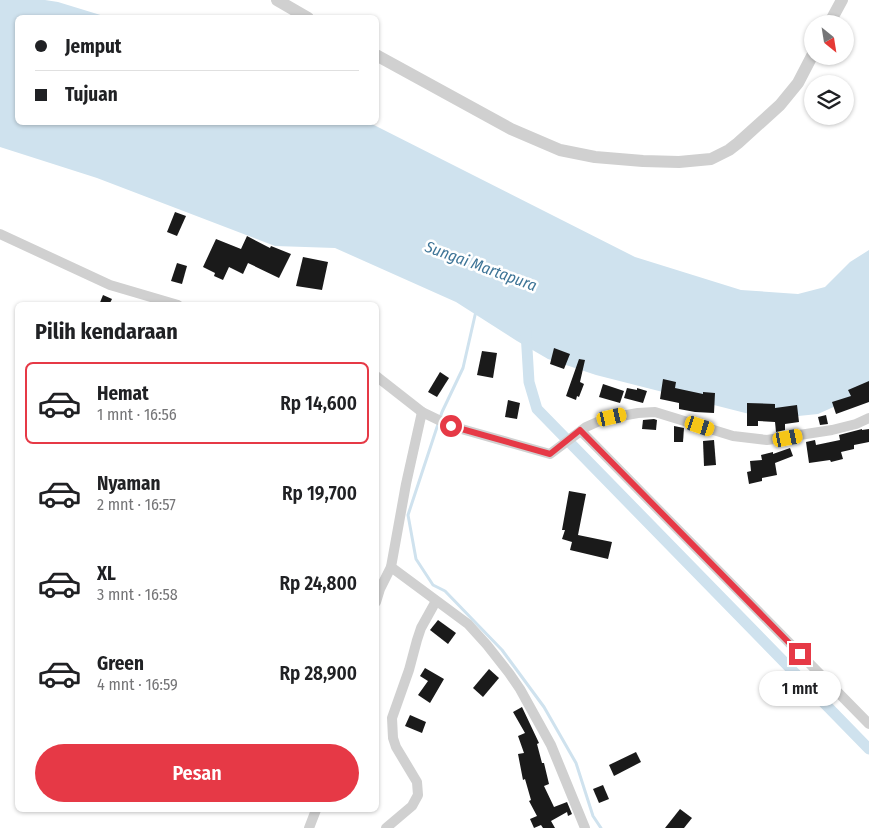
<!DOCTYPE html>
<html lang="id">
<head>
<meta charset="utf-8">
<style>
  :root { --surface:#fff; --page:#f6f6f6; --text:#202124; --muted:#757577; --line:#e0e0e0; --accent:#e63946 }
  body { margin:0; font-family:"Fira Sans Condensed",sans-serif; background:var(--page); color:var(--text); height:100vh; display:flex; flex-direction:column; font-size:19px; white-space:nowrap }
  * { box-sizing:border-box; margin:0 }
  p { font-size:16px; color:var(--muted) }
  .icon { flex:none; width:28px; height:28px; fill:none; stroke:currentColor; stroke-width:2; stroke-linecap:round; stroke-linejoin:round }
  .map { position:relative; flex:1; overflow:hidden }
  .drawer { position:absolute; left:15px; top:302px; width:364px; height:510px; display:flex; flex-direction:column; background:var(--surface); border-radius:8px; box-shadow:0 1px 4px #0004 }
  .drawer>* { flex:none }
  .banner { position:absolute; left:15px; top:15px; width:364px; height:110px; border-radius:8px; box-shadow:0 1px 4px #0004; display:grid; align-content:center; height:110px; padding:0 20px; background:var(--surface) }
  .needle { width:32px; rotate:150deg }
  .tools { position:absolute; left:804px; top:15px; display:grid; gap:10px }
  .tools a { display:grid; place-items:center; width:50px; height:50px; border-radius:50%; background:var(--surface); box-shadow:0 1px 4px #0004; font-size:25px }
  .end { position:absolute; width:22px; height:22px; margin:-11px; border:6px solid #e63946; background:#fff; box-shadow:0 0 0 2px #fff }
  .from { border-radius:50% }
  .bubble { position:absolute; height:35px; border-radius:18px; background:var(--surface); box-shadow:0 1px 4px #0004; font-size:16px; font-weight:600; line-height:35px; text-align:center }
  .car { position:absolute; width:15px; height:30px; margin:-15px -8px; border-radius:6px; box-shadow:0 0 4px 1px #0007; background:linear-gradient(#f5c518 24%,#345 0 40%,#f5c518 0 76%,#345 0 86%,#f5c518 0) }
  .banner b { display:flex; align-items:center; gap:18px; height:48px; font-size:19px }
  .banner b+b { border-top:1px solid var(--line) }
  .banner i { width:12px; height:12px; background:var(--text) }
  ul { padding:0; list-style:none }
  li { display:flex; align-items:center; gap:15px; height:82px; margin:0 10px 8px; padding:0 10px; border:2px solid transparent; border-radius:8px }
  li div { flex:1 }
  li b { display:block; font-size:19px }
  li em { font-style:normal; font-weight:600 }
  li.active { border-color:var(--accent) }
  li>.icon { width:45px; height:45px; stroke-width:1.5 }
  h2 { padding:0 20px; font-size:22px; line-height:60px }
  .cta { display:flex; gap:10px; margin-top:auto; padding:10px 20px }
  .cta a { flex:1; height:58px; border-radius:30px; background:var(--accent); color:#fff; font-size:20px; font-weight:600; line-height:58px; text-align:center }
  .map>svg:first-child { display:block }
  .water { fill:#cfe2ee }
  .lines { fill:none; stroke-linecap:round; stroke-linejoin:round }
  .stream { stroke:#cfe2ee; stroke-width:3 }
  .canal { stroke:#cfe2ee; stroke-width:11 }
  .building { fill:#1a1a1a }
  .minor { stroke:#d0d0d0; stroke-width:10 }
  .tertiary { stroke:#d0d0d0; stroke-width:12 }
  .route { stroke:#e63946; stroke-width:6 }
  .labels { text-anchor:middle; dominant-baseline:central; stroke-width:5; stroke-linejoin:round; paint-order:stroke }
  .water-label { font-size:16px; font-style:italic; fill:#3f7597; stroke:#fff }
</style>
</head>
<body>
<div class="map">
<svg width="869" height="828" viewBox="0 0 869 828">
  <rect width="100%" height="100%" fill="#fff"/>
  <!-- water -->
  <polygon class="water" points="0,0 45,0 58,2 107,17 18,18 18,122 370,123 635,257 741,290 798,294 825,287 850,262 869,250 869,391 818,414 769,419 596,375 548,359 517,341 456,302 335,248 275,246 97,178 0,147"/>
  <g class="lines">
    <!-- stream -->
    <polyline class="stream" points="476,311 463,368 442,412 408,515 416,559 433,585 445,591 502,650 544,707 576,763 593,816 601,828"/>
    <!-- canal -->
    <polyline class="canal" points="526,332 529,382 537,409 869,749"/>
  </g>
  <!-- building -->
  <g class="building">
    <polygon points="175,212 186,216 177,236 167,232"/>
    <polygon points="247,236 270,248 271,246 291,254 279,278 248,263 243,274 229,267 223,280 214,276 215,273 203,267 216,239 241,249"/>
    <polygon points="303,257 328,262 322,290 296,286"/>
    <polygon points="177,263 187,266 182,284 171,281"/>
    <polygon points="103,295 112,299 109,305 99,305"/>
    <polygon points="554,348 570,354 564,369 550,364"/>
    <polygon points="482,351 497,353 493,378 477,375"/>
    <polygon points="579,359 585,360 580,382 584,384 579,397 577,396 576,400 566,396"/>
    <polygon points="440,372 449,378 437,397 428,392"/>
    <polygon points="663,379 676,382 675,388 703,394 703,392 715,393 714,413 695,412 679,409 679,403 660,399"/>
    <polygon points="869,381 869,402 836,414 832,402 851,396 848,390"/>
    <polygon points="603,384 624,391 620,403 599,397"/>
    <polygon points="627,388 637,390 637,388 647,391 643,403 624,398"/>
    <polygon points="508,400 520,403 517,419 505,417"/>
    <polygon points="747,403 775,404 775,408 797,405 799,422 785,424 785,430 776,432 775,422 758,421 758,426 747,426"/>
    <polygon points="826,415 828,424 820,425 818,417"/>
    <polygon points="654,419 657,420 656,430 642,429 643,420"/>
    <polygon points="674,426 684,428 683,442 674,442"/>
    <polygon points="862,429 862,430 869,429 869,442 854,445 854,449 841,452 843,459 831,462 830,460 809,463 806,442 815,440 816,445 840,440 839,435"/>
    <polygon points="714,440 716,465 704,466 703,441"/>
    <polygon points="790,448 793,456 775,463 777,475 762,478 762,481 749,484 747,472 751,471 750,461 762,460 761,455 773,452 773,454"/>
    <polygon points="569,491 586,494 578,535 612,542 608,559 570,550 572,542 562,539 565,530 562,530"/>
    <polygon points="438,620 456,633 448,644 430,630"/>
    <polygon points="425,668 444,679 430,703 418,695 428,681 420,676"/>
    <polygon points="489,669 499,678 483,697 473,688"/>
    <polygon points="522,707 539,743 537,744 542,763 544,763 549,784 544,786 554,807 567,802 572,814 568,816 567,812 551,821 555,828 543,828 541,825 534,828 530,819 537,816 529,801 531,800 525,779 523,780 518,754 524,753 518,736 525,733 513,712"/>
    <polygon points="410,715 426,722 422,733 405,726"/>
    <polygon points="636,752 641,762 614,776 609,765"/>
    <polygon points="603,785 609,799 599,803 593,789"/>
    <polygon points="680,809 692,818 684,828 665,828"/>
  </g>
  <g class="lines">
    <!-- minor -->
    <g class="minor">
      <polyline points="0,234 110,285 178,305"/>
      <polyline points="376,376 422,412"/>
      <polyline points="581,431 869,724"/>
      <polyline points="376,602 380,589 391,567"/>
      <polyline points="309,828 316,810"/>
      <polyline points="386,828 412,806 418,795 417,782 396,747 393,738 392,718 409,670 417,640 421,628 436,601"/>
      <polyline points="585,828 551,745 520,689 509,673 487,645 468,624 391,567 406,484 422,412 451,426 550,454 586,427 604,419 638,413 655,412 733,436 767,440 832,430 856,424 869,418"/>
    </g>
    <!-- tertiary -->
    <g class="tertiary">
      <polyline points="277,0 308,18"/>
      <polyline points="829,24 842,0"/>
      <polyline points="376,55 511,129 560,150 595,157 643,161 679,162 711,159 729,150 738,143 780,105 798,83 812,56"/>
    </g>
  </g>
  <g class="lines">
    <!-- route -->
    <polyline class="route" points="451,426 550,454 580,430 800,654"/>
  </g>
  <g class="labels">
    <!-- water labels -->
    <g class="water-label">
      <text transform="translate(481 266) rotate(20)">Sungai Martapura</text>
    </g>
  </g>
</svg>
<div class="tools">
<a><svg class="needle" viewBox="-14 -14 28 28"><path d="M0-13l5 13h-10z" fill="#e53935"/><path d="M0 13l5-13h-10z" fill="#757577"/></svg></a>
<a><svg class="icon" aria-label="layers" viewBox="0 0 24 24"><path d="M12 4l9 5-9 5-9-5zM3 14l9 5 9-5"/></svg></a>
</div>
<i class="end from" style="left:451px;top:426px"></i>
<i class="end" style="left:800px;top:654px"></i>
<div class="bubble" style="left:759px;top:671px;width:82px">1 mnt</div>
<i class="car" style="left:612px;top:417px;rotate:77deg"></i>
<i class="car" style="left:700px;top:426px;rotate:108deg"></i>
<i class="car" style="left:788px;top:438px;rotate:79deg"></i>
<div class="banner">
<b><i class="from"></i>Jemput</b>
<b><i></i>Tujuan</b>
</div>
<section class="drawer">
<h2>Pilih kendaraan</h2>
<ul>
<li class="active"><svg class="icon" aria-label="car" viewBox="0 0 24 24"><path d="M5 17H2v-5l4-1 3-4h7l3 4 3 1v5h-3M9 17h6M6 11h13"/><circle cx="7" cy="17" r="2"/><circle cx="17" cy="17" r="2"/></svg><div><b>Hemat</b><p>1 mnt · 16:56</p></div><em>Rp 14,600</em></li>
<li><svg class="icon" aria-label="car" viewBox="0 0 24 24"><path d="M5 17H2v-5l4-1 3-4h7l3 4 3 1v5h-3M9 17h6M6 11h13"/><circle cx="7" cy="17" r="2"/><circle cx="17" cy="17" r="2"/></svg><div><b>Nyaman</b><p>2 mnt · 16:57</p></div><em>Rp 19,700</em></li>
<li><svg class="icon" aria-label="car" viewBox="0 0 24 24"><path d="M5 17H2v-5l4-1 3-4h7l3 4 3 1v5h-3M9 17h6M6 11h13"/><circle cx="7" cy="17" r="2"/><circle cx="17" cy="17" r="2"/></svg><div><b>XL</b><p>3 mnt · 16:58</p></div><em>Rp 24,800</em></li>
<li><svg class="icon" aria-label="car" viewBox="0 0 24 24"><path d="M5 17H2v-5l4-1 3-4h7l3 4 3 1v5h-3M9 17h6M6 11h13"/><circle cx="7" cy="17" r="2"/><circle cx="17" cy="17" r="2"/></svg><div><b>Green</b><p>4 mnt · 16:59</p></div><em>Rp 28,900</em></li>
</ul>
<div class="cta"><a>Pesan</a></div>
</section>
</div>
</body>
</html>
